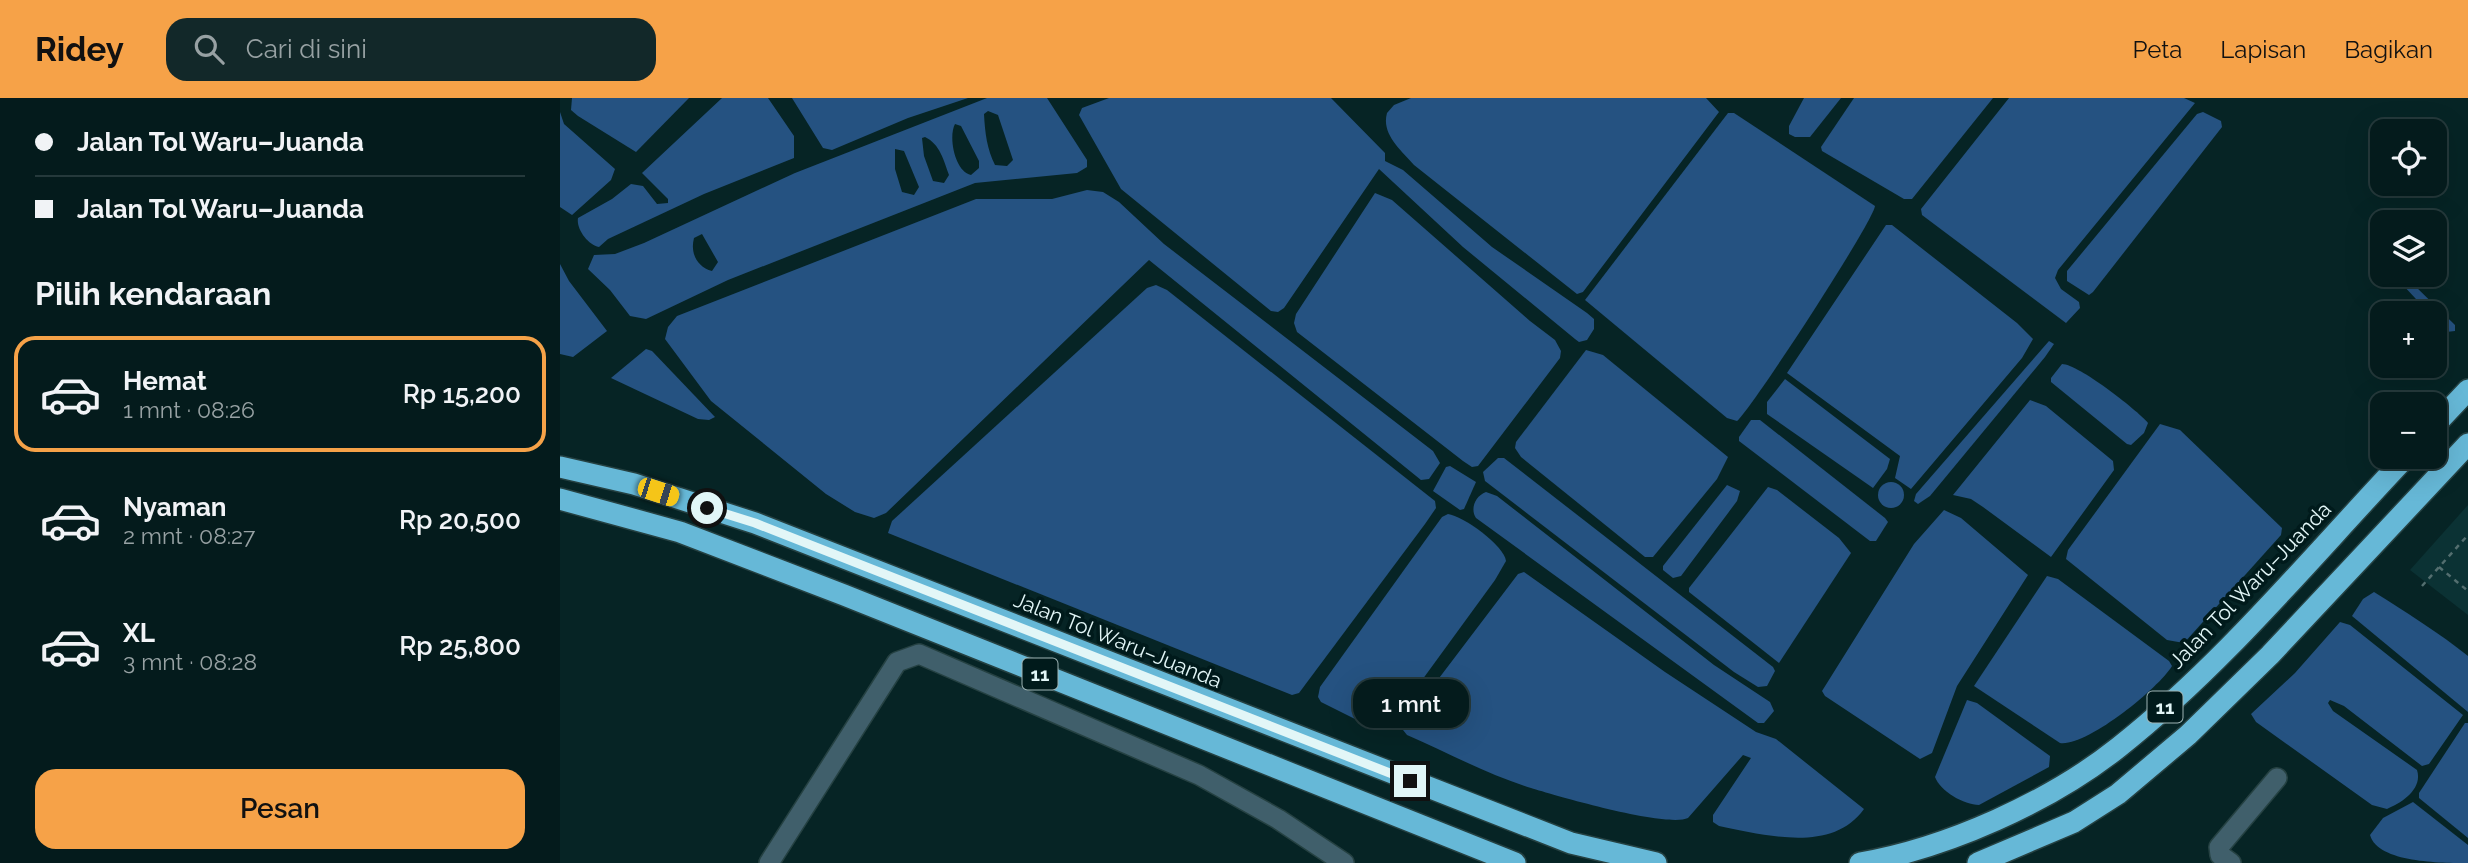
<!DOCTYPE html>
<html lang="id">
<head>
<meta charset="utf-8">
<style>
  :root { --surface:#041b1c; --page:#122829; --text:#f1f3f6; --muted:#97a1a3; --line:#25393b; --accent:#f6a248 }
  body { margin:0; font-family:Raleway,sans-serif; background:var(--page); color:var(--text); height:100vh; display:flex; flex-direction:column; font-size:26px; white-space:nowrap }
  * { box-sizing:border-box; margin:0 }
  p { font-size:23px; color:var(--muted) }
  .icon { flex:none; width:38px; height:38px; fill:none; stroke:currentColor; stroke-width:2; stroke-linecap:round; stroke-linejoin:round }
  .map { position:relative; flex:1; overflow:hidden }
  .drawer { display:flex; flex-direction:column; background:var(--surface); width:560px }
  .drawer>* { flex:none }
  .hud { display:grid; align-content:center; height:154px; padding:0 35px; background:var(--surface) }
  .controls { position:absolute; left:1810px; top:21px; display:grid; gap:14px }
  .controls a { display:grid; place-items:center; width:77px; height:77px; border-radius:14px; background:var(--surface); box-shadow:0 7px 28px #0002,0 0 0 2px var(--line); font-size:35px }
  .end { position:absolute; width:32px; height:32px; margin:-16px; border:9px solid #e2f6f7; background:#111; box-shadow:0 0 0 4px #111 }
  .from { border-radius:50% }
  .bubble { position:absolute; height:49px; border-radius:21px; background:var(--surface); box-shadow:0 7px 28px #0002,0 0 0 2px var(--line); font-size:23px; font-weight:600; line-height:49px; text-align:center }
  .car { position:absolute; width:21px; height:42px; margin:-21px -10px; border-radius:9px; box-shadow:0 0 5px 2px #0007; background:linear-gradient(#f5c518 24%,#345 0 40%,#f5c518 0 76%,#345 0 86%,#f5c518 0) }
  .hud b { display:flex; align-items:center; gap:24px; height:66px; font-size:26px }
  .hud b+b { border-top:2px solid var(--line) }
  .hud i { width:18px; height:18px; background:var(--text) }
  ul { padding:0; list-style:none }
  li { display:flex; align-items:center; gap:21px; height:116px; margin:0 14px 10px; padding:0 21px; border:4px solid transparent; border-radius:21px }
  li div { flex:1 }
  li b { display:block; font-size:26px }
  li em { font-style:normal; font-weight:600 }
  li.on { border-color:var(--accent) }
  li>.icon { width:63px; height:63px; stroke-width:1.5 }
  h2 { padding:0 35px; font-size:32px; line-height:84px }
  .primary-button { display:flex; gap:14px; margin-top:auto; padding:14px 35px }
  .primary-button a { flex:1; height:80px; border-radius:21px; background:var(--accent); color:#111; font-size:28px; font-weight:600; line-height:80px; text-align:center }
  header { display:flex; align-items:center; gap:42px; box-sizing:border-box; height:98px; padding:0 35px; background:var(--accent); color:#111 }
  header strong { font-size:33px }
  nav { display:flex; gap:38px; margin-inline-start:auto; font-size:24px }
  .search { width:490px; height:63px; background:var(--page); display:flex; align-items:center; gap:18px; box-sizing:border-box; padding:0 24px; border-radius:21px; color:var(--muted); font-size:26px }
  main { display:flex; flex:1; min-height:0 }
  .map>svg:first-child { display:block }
  .built { fill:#0b3234 }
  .water { fill:#255281; fill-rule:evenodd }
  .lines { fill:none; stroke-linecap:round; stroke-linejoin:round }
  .minor-casing { stroke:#254142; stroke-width:22 }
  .highway-casing { stroke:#254142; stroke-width:24 }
  .path { stroke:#536e6f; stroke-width:2.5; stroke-dasharray:5 5; stroke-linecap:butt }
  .minor { stroke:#405f6b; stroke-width:19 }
  .highway { stroke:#66b8d7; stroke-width:21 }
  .route { stroke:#e2f6f7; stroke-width:9 }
  .labels { text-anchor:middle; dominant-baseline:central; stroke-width:7; stroke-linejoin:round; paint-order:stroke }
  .shield { fill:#001a1b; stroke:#9eb4b5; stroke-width:2 }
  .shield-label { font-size:19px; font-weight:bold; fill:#e2f6f7 }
  .street-label { font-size:21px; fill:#e2f6f7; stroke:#001a1b }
</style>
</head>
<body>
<header>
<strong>Ridey</strong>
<div class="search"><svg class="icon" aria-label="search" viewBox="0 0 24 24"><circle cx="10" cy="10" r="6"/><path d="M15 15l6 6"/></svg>Cari di sini</div>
<nav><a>Peta</a><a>Lapisan</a><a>Bagikan</a></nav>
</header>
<main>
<section class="drawer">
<div class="hud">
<b><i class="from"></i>Jalan Tol Waru–Juanda</b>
<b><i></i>Jalan Tol Waru–Juanda</b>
</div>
<h2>Pilih kendaraan</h2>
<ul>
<li class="on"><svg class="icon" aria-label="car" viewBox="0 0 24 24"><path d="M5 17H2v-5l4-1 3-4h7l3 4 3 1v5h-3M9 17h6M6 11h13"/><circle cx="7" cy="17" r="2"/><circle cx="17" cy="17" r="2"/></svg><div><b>Hemat</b><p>1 mnt · 08:26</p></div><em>Rp 15,200</em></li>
<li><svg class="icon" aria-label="car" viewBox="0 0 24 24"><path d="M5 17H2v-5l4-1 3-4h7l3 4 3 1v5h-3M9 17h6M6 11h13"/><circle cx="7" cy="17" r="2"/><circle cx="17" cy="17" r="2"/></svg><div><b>Nyaman</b><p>2 mnt · 08:27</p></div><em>Rp 20,500</em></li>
<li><svg class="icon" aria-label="car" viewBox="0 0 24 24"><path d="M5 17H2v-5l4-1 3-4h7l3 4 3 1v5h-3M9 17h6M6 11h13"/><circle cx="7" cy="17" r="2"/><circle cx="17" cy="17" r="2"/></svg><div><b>XL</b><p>3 mnt · 08:28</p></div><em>Rp 25,800</em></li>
</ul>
<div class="primary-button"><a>Pesan</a></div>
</section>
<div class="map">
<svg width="1908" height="765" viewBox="0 0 1908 765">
  <rect width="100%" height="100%" fill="#062425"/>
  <!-- built -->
  <polygon class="built" points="1908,407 1908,517 1850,472"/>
  <!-- water -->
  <g class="water">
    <polygon points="12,0 129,0 76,54 18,18 11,12"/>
    <path d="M 162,0 L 208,0 L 234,38 L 234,60 L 144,96 L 48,141 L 39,149 C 28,147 16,131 18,120 L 52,101 L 71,86 L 83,88 L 97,106 L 108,105 L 108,101 L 82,75 Z"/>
    <polygon points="232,0 408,0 348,20 272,52 263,50"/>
    <path d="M 427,0 L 487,0 L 527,62 L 527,69 L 517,75 L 415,85 L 168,182 L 86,221 L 70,218 L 50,192 L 28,171 L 34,157 L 55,156 L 84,145 L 235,75 ZM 428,13 L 438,17 L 453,62 L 447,68 L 435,67 C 427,51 425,35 424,16 ZM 395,26 L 401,28 L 419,63 L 419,70 L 411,77 C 395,74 388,39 395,26 ZM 365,39 C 380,46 384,63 389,77 L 384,85 L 373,83 L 364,58 L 362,40 ZM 335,51 L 344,53 L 359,89 L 354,97 L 342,94 L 335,71 ZM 142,136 L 158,164 L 152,173 C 137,169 130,155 134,140 Z"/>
    <polygon points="549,0 771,0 825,55 825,63 843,72 932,149 1027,215 1034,221 1034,231 1027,242 1019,244 1015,241 903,149 819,71 724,210 718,214 711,213 561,91 519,17 522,10"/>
    <path d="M 851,0 L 1146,0 L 1159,14 L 1023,194 L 1017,196 L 854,67 C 841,52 821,36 827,15 L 834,7 Z"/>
    <polygon points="1244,0 1281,0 1250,39 1235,39 1229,36 1229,28"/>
    <polygon points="1294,0 1433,0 1352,101 1344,101 1262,53 1261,49"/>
    <polygon points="1449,0 1624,0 1635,5 1498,172 1495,180 1501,191 1519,204 1520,210 1506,225 1362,117 1361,111"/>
    <polygon points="0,14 4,26 55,71 51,82 12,117 0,109"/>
    <polygon points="1643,14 1661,23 1662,29 1533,194 1529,197 1507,183 1507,173 1637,16"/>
    <path d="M 1168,15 L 1174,15 L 1315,108 C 1312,126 1194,307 1177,323 L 1167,320 L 1025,202 Z"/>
    <polygon points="527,92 543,94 559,104 604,146 873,353 880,365 869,381 861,382 589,162 326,415 314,420 295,414 266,396 151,303 105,241 108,229 117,218 416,101 492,101"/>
    <polygon points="815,95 832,102 970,223 995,242 1001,253 1000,260 918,368 912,369 903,363 737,234 734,225 736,216"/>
    <polygon points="1326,127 1332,127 1457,225 1473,241 1462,260 1351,391 1335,380 1340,358 1227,275"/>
    <polygon points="0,166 9,183 47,233 13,259 0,256"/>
    <polygon points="1841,177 1852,177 1854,187 1895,227 1895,233 1886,234 1874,221 1874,215 1869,215 1842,186 1839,181"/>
    <polygon points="596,187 607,192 875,403 876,410 865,426 739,595 732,597 722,593 328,435 332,423 587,190"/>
    <polygon points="1489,243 1494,246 1485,259 1370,398 1358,406 1354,403 1356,396"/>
    <polygon points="86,251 92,253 155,319 149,322 138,321 51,280"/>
    <polygon points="1026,252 1043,257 1168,359 1157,381 1093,459 1085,459 961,359 955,350 956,344"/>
    <path d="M 1502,266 C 1518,266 1576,311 1588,325 L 1584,335 L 1571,347 L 1567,346 L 1491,284 L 1491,280 Z"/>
    <polygon points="1225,281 1330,361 1327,371 1313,390 1207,316 1207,304"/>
    <polygon points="1470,302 1486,308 1553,363 1554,372 1491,459 1423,409 1411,401 1393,397"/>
    <polygon points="1191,322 1200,322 1325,420 1328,424 1316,443 1310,443 1179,343 1179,339"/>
    <polygon points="1600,326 1620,332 1722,430 1721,437 1624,545 1607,542 1506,461 1508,452"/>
    <polygon points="938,360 944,360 1213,569 1215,573 1207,588 1198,589 1174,574 925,383 923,374"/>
    <polygon points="890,368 916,384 904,411 900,412 873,393 886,369"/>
    <circle cx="1331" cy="397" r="13"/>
    <polygon points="1167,387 1180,393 1177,403 1121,478 1113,480 1103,472 1103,468"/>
    <polygon points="1208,389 1217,392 1279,440 1291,455 1219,565 1129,494 1129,490"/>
    <path d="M 926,394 L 937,398 L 1154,567 L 1210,604 L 1214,613 L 1204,625 L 1198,625 L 916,420 C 910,411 915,398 926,394 Z"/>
    <polygon points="1384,412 1401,420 1468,477 1397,588 1372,655 1360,661 1265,598 1262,593 1354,446"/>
    <path d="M 888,416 C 903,418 944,447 946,463 L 935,482 L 830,626 L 815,631 L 761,604 L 758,599 L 760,589 L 882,419 Z"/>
    <path d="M 964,474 L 1105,574 L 1196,634 L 1216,641 L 1304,711 C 1272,756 1205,737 1159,728 L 1153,724 L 1153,717 L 1191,660 L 1183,657 L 1128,720 C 1107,730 997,698 971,690 C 929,677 888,655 847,637 L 843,632 L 845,625 L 958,476 Z"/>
    <path d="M 1487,478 L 1498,481 L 1609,563 L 1612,568 C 1598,591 1526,649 1500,645 L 1414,588 Z"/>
    <path d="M 1814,494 C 1846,514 1879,535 1908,558 L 1908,614 L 1792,518 L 1803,501 Z"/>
    <path d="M 1780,524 L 1790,527 L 1903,617 L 1869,666 L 1862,668 L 1784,608 L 1770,602 L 1768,605 L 1773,613 L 1857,672 C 1863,691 1842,705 1827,711 L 1812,707 L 1696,624 L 1691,616 L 1735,575 Z"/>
    <path d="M 1407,602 L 1417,605 L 1490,658 L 1489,669 L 1419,707 C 1404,707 1380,693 1375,679 Z"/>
    <polygon points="1905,625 1908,625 1908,740 1859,700 1859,695"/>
    <path d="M 1853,704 L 1908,747 L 1908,765 C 1881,765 1818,765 1810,737 L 1823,720 Z"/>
  </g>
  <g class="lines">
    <defs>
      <g id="minor">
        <polyline points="209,765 337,564 359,556 639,677 718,721 784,765"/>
        <polyline points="1671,765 1660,757 1659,749 1717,680"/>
      </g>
      <g id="highway">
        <polyline points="1874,328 1908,292"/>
        <polyline points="0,369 74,386 195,425 1011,745 1096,765"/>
        <polyline points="0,401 120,434 284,497 955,765"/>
        <path d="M 1300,765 C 1387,750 1490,704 1559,649 C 1664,566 1754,456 1846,359"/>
        <polyline points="1418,765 1514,724 1558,696 1628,637 1710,557 1908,346"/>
      </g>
    </defs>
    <!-- minor casing -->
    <use href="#minor" class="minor-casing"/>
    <!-- highway casing -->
    <use href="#highway" class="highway-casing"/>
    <!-- path -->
    <g class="path">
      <polyline points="1879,469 1908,493"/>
      <polyline points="1862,488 1908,437"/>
    </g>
    <!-- minor -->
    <use href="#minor" class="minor"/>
    <!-- highway -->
    <use href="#highway" class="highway"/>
  </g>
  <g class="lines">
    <!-- route -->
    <polyline class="route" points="147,410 195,425 850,683"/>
  </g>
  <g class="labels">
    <!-- shield labels -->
    <g class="shield">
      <rect x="462.5" y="560.5" width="35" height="31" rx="5"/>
      <rect x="1587.5" y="593.5" width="35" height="31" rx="5"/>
    </g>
    <g class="shield-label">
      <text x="480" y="576">11</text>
      <text x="1605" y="609">11</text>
    </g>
    <!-- street labels -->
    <g class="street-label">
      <text transform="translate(1690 487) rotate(-46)">Jalan Tol Waru–Juanda</text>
      <text transform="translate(558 542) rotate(22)">Jalan Tol Waru–Juanda</text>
    </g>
  </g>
</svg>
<div class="controls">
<a><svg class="icon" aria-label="locate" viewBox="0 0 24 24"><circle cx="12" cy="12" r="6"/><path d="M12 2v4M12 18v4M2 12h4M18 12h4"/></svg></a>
<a><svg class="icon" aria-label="layers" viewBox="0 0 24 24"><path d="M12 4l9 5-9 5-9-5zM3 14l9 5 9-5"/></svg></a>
<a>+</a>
<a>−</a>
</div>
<i class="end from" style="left:147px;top:410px"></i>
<i class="end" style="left:850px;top:683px"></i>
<div class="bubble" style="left:793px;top:581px;width:116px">1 mnt</div>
<i class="car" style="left:98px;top:394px;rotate:108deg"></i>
</div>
</main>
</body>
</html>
